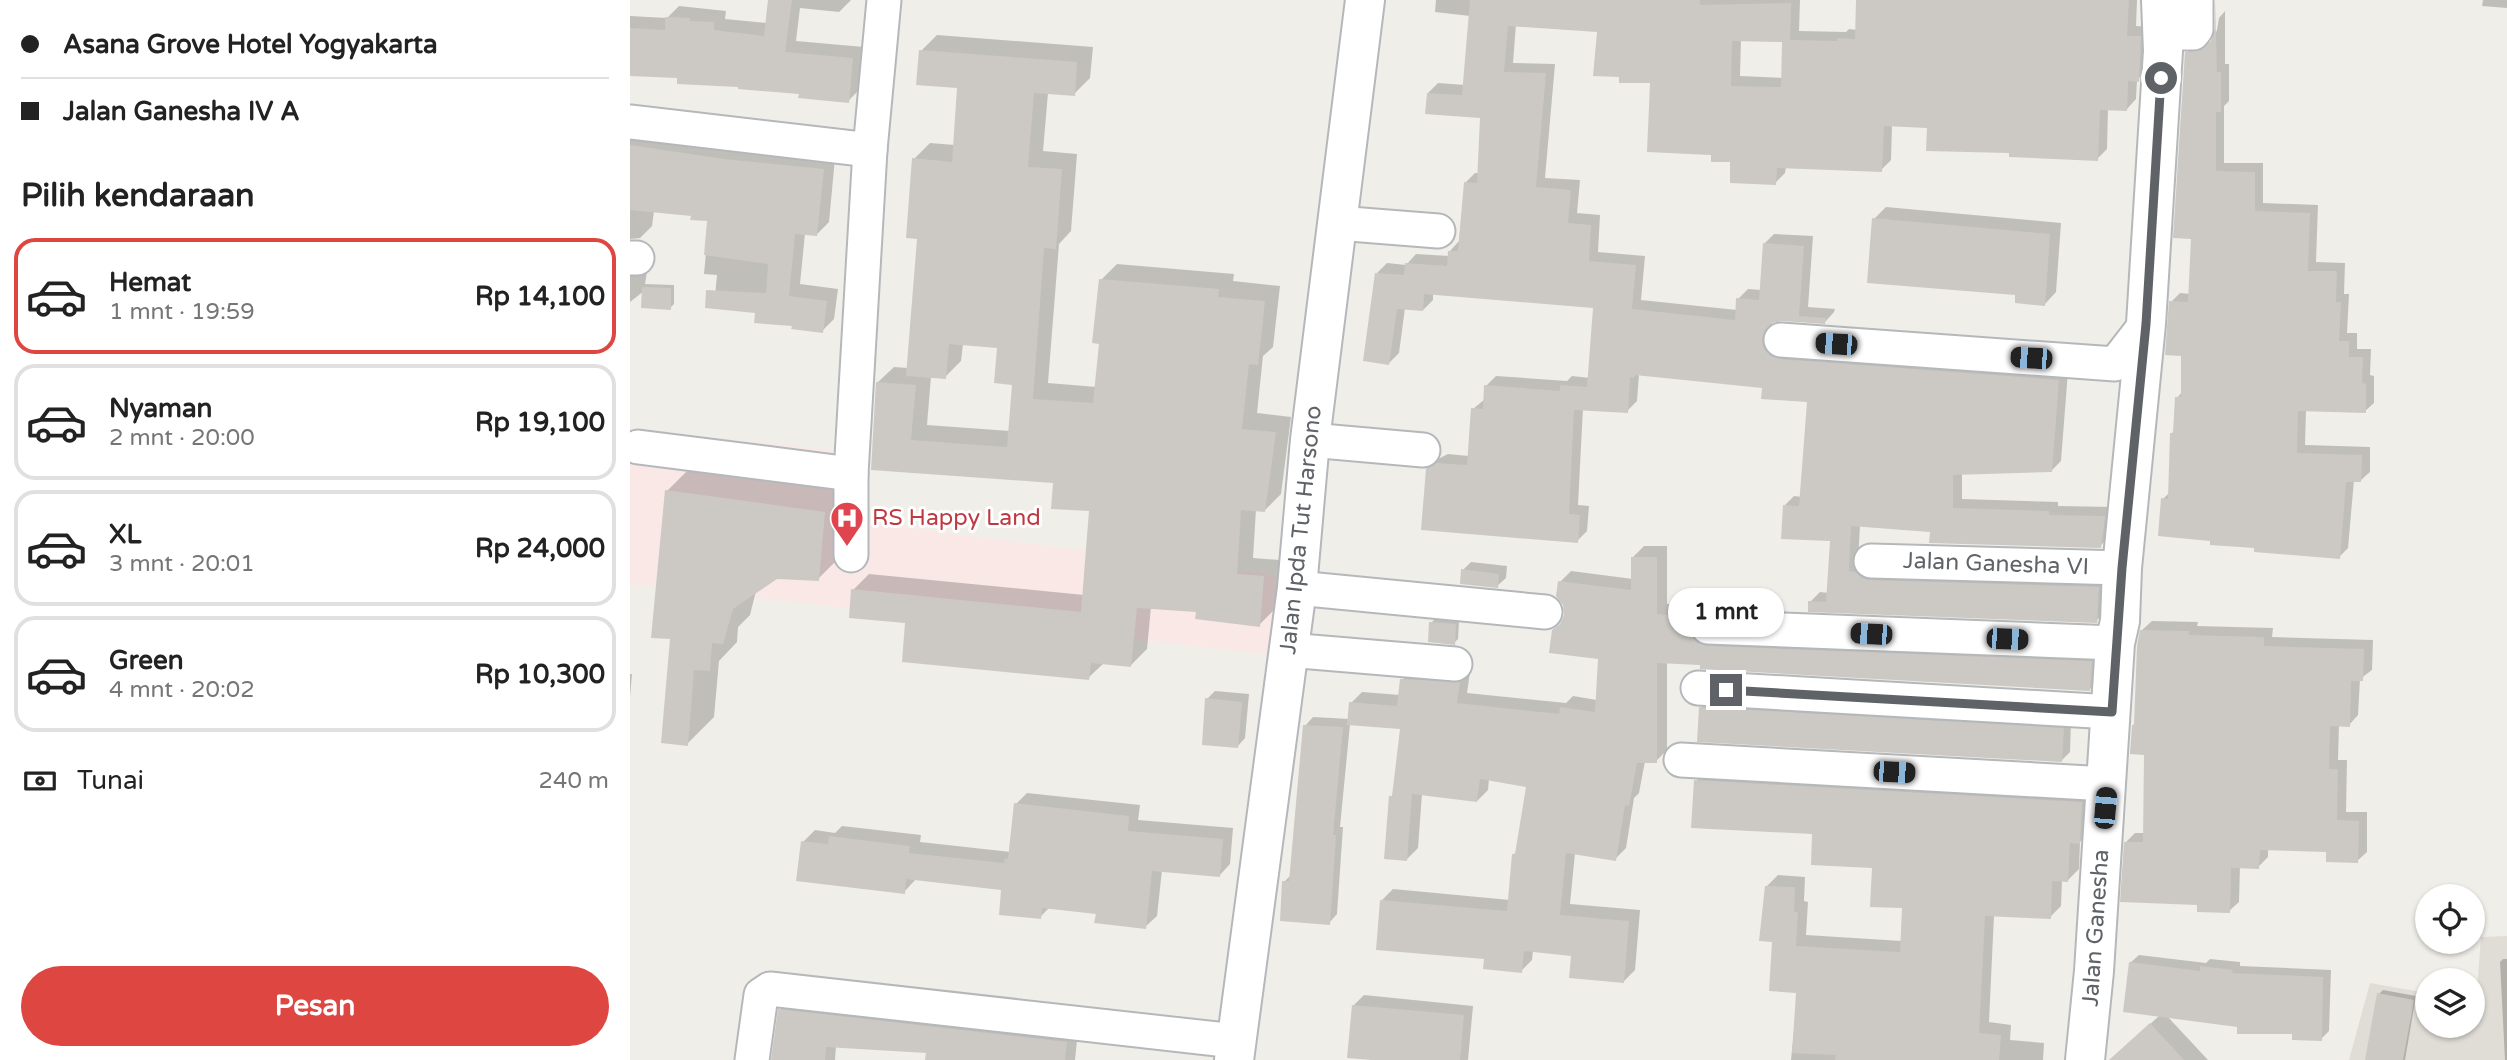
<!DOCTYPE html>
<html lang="id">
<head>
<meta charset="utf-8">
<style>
  :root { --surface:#fff; --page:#f2f2f2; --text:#222; --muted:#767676; --line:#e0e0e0; --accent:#dd4641 }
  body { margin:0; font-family:"Varela Round",sans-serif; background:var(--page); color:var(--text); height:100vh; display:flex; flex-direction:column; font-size:26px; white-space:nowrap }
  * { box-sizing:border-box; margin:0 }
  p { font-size:23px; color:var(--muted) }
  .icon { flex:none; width:38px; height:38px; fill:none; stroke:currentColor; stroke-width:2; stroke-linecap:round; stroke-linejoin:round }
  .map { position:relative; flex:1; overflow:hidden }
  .panel { display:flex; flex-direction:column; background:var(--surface); width:630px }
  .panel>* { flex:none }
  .top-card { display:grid; align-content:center; height:154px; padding:0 21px; background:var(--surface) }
  .buttons { position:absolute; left:1785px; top:884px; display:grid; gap:14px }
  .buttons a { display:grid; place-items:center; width:70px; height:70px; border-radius:50%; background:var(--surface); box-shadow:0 2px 5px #0004; font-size:35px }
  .end { position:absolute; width:32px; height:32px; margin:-16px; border:9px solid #5f6367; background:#fff; box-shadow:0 0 0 4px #fff }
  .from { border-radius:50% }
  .bubble { position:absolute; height:49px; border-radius:24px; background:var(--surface); box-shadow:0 2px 5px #0004; font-size:23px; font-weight:700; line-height:49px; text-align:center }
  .car { position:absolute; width:21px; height:42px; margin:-21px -10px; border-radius:9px; box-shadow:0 0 5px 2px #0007; background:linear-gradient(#222 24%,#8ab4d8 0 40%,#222 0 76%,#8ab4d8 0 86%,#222 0) }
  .top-card b { display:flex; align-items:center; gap:24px; height:66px; font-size:26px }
  .top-card b+b { border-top:2px solid var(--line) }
  .top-card i { width:18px; height:18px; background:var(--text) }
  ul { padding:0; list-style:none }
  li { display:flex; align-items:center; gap:21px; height:116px; margin:0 14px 10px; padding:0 7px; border:4px solid var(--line); border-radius:21px }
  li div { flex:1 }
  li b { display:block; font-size:26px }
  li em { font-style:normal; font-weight:700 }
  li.active { border-color:var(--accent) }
  li>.icon { width:63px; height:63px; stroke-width:1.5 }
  h2 { padding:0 21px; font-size:32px; line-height:84px }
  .pay { display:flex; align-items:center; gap:18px; height:77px; padding:0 21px; font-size:26px }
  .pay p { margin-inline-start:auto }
  .primary-button { display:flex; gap:14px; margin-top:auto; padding:14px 21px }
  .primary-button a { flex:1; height:80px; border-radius:42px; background:var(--accent); color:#fff; font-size:28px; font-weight:700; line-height:80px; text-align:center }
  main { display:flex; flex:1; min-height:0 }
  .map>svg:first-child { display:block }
  .education { fill:#e0ddd6 }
  .medical { fill:#fae8e7 }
  .shadow { fill:#0003; fill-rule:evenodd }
  .building { fill:#ccc9c4; fill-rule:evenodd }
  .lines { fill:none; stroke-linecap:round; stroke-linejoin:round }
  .minor-casing { stroke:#b5b8bb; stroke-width:37 }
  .tertiary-casing { stroke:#b5b8bb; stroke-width:42 }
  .secondary-casing { stroke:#b4b7bb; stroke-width:42 }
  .minor { stroke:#fff; stroke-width:33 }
  .tertiary { stroke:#fff; stroke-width:38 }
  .secondary { stroke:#fff; stroke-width:38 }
  .route { stroke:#5f6367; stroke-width:9 }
  .labels { text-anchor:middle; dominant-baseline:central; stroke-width:6; stroke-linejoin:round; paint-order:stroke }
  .health-label { font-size:23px; fill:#be3a42; stroke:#fff; text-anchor:start }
  .street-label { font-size:23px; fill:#5f6367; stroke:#fff }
</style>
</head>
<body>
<main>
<section class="panel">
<div class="top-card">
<b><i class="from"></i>Asana Grove Hotel Yogyakarta</b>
<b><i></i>Jalan Ganesha IV A</b>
</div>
<h2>Pilih kendaraan</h2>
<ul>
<li class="active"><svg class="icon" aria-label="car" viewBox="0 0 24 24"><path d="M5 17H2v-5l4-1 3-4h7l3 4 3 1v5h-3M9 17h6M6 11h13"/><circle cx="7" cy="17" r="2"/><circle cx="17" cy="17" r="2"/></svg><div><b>Hemat</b><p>1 mnt · 19:59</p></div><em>Rp 14,100</em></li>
<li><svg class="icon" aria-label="car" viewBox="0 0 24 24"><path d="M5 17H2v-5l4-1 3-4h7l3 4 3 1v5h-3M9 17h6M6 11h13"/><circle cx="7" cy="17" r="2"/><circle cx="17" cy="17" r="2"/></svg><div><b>Nyaman</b><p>2 mnt · 20:00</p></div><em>Rp 19,100</em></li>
<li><svg class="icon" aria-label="car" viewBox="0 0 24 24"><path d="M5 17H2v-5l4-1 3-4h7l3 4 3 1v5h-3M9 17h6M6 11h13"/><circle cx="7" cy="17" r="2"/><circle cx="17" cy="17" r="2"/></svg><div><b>XL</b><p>3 mnt · 20:01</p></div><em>Rp 24,000</em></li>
<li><svg class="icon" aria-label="car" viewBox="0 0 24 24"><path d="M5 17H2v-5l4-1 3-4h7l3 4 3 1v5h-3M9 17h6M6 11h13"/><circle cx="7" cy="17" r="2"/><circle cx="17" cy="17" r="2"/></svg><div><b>Green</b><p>4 mnt · 20:02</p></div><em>Rp 10,300</em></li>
</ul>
<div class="pay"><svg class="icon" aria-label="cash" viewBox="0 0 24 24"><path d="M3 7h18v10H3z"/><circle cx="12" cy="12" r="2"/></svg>Tunai<p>240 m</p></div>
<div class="primary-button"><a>Pesan</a></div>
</section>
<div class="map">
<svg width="1877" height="1060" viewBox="0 0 1877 1060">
  <rect width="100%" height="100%" fill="#f0eee8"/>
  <!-- education -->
  <polygon class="education" points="1877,936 1877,1060 1719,1060 1740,983 1797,993 1797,1026 1843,1026 1843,1002 1846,1002 1851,937"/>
  <!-- medical -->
  <polygon class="medical" points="0,429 222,452 217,520 652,576 645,655 0,584"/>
  <!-- shadow -->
  <g class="shadow">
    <polygon points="140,0 221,0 209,12 170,8 166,41 234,47 230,89 218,101 49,76 0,74 0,16 37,18 49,6 96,11 95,19 137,23"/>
    <path d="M 806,0 L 1170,0 L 1169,31 L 1216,32 L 1219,29 L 1227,30 L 1228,0 L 1507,0 L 1506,26 L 1520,27 L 1518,70 L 1507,80 L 1506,99 L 1497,109 L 1478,108 L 1477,149 L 1467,159 L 1381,151 L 1299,126 L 1262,125 L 1261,160 L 1251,170 L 1156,167 L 1155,173 L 1145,183 L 1083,153 L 1022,81 L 990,75 L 969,30 L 886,24 L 883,63 L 925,64 L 915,178 L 950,180 L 947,213 L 970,215 L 968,252 L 1015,256 L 1011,300 L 1107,310 L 1108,299 L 1118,289 L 1131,290 L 1134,244 L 1144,234 L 1183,236 L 1178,307 L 1205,309 L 1204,312 L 1195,322 L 1152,319 L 1143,321 L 1141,328 L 1438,371 L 1431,461 L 1421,471 L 1332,473 L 1332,499 L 1428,502 L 1428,506 L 1484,507 L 1480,536 L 1470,546 L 1230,525 L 1228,562 L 1478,577 L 1476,611 L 1466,621 L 1180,602 L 1190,592 L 1199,593 L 1202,539 L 1154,506 L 1164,496 L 1172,497 L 1179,401 L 1133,386 L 1009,374 L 1007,401 L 997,411 L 953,408 L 948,505 L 959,506 L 957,531 L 947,541 L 797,469 L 808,459 L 818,454 L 839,456 L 843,409 L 855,399 L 856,386 L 866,376 L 937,381 L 942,376 L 960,378 L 965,306 L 803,293 L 803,300 L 793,310 L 775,308 L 769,353 L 759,363 L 747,273 L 757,263 L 776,265 L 786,254 L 819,256 L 820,251 L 829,241 L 835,183 L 845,173 L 849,173 L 852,116 L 798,93 L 808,83 L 835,85 L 840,16 L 805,12 ZM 1111,39 L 1154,40 L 1153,78 L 1110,76 Z"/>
    <polygon points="1853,0 1877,0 1877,8 1852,6"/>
    <polygon points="1595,11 1595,64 1599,64 1599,101 1594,106 1594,163 1633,163 1633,203 1688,205 1686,262 1715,263 1714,294 1719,294 1717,333 1727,333 1727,349 1741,349 1740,375 1744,376 1744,403 1735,411 1676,409 1675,445 1740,447 1740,472 1731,480 1724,480 1718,548 1709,557 1582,540 1533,499 1540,492 1542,433 1545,430 1547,398 1552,392 1553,354 1541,302 1550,293 1561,294 1562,237 1557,53 1565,44 1577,43 1577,52 1587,30 1589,18"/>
    <path d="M 307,35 L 463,47 L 460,78 L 444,94 L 418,93 L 413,151 L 447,154 L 441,231 L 429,244 L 418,383 L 467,387 L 471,342 L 471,280 L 487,264 L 604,274 L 603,281 L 650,286 L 643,347 L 633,356 L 627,413 L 661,417 L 651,494 L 635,510 L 626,509 L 623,558 L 650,560 L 645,609 L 629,625 L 567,611 L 521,607 L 517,649 L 501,665 L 474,663 L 458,678 L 277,622 L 223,590 L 239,574 L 454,595 L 461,510 L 424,482 L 242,468 L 247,383 L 264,367 L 278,368 L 289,237 L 284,159 L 300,143 L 325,145 L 329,86 L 291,51 ZM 333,344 L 369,346 L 383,383 L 380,431 L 297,425 L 301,376 L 315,377 L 331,361 Z"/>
    <polygon points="0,132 205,158 199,222 187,234 175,233 170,284 208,289 204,319 192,331 164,325 127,311 84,307 87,275 74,274 79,220 63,215 24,211 22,226 10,238 0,239"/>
    <polygon points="1256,207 1431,223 1426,292 1415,304 1387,293 1244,219"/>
    <polygon points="0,260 18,266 15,284 44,285 44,304 40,308 14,291 0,302"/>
    <polygon points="64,464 222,486 215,552 188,579 146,578 126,591 120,615 108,627 107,642 89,661 84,717 57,744 41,638 37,491"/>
    <polygon points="1014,546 1037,546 1037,604 1072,606 1069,613 1472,651 1470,679 1459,690 1037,662 1037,750 1026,761 1015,761 1009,793 1004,798 996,848 985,859 945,853 940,904 1010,910 1005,970 994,981 943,954 903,950 902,960 891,971 856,958 752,900 763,889 880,900 884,854 888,851 898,786 859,779 858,790 847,801 792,794 788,848 777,859 761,797 764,793 772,727 720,724 710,827 713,827 707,914 699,923 654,882 661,875 675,726 683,717 719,719 721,703 732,692 770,695 772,680 783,668 840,672 837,693 936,703 943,696 967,700 969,657 933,621 936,615 930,582 941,571 1003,579 1003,557"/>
    <polygon points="841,562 877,566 876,578 867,586 833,570"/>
    <polygon points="805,619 829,621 828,639 824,643 801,623"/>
    <polygon points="1522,621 1568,622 1567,626 1643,628 1642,637 1743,640 1742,670 1730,679 1728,715 1719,725 1709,724 1708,760 1717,760 1716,812 1737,812 1737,852 1727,861 1698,850 1638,848 1638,857 1628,867 1610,866 1609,902 1599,911 1569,903 1496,842 1505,833 1515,833 1516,753 1503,725 1506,723 1512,630"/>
    <polygon points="0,674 2,674 0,697"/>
    <polygon points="585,691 619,694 615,738 607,747 577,699"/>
    <polygon points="1079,700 1441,721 1440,752 1432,760 1071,708"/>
    <polygon points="1077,770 1462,792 1460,831 1450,842 1449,869 1438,880 1432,880 1431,906 1420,917 1364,915 1359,1022 1381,1025 1380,1040 1414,1043 1413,1060 1161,1060 1168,991 1143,940 1137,886 1148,875 1175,877 1174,901 1178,902 1176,935 1272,941 1274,907 1244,866 1183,832 1066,781"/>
    <polygon points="397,793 510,805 508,820 603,828 600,864 589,876 532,870 527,916 515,927 468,912 420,907 410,917 373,889 286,879 274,892 173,842 185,830 205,833 212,826 291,835 290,842 381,852 386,804"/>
    <polygon points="1509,955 1576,963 1580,959 1610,962 1610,966 1701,970 1699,1031 1691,1039 1664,1032 1537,1016 1578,1060 1481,1060 1530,1015 1500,963"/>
    <polygon points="1873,959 1877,959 1877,1060 1875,1060 1870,962"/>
    <polygon points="1753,990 1786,996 1775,1060 1737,1060 1749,994"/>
    <polygon points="734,995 843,1006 838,1060 759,1060 724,1005"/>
    <polygon points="162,998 448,1030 445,1060 297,1060 298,1052 206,1046 205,1060 143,1060 150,1010"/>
  </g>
  <!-- building -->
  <g class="building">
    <polygon points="138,0 162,0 155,52 223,58 219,103 168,98 169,94 108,89 108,87 47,84 47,78 0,76 0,28 35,30 35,17 60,18 60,21 84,22 84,30 134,36"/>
    <path d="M 840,0 L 1070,0 L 1070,5 L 1161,3 L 1160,40 L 1207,41 L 1207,38 L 1225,39 L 1226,0 L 1499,0 L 1497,36 L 1511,36 L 1509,82 L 1498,81 L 1497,111 L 1470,110 L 1468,161 L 1379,157 L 1379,153 L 1296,151 L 1297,128 L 1254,126 L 1252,172 L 1147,168 L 1146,185 L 1100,183 L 1100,162 L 1081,162 L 1081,155 L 1017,152 L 1020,83 L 989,83 L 989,77 L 963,76 L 967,32 L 878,26 L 874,72 L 916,73 L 906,187 L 941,190 L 938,223 L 961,225 L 959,261 L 1006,265 L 1002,309 L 1105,320 L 1106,298 L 1129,300 L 1133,243 L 1174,246 L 1169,316 L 1196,318 L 1195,324 L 1152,321 L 1142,323 L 1135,330 L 1132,339 L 1134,349 L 1141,356 L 1150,359 L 1429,380 L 1422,472 L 1323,475 L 1323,508 L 1419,511 L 1419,515 L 1475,516 L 1471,548 L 1299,543 L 1300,532 L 1221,526 L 1219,571 L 1225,572 L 1232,578 L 1240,580 L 1469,587 L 1467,623 L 1178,612 L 1178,601 L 1196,602 L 1200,541 L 1151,539 L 1153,505 L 1169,506 L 1177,402 L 1131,399 L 1132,388 L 1005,375 L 1004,378 L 1000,377 L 998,413 L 944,410 L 939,514 L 950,515 L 948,543 L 791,530 L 796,469 L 807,463 L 837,465 L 841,408 L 853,409 L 854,385 L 930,391 L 930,385 L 957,387 L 963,308 L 794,294 L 793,311 L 767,309 L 759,365 L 733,361 L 745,273 L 774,275 L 775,263 L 817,266 L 818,251 L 828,251 L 834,182 L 847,183 L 850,118 L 795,114 L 797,93 L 832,95 ZM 1102,41 L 1152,42 L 1151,87 L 1101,86 Z"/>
    <polygon points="1585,0 1587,72 1591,72 1591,112 1586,112 1586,171 1625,172 1625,211 1680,213 1678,271 1707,271 1706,302 1711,302 1709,341 1719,341 1719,357 1733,357 1732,383 1736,384 1736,413 1668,411 1667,453 1732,455 1731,482 1716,482 1710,559 1624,552 1624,548 1580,545 1580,541 1528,536 1531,498 1538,499 1540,433 1543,433 1545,397 1551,397 1551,356 1535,355 1539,301 1558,302 1561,239 1543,238 1555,52 1571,50 1581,41 1585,29"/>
    <polygon points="289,50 447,62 445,96 404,93 398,167 432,169 426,249 414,248 403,399 463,403 469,344 462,343 469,279 589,289 588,297 635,301 628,365 619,364 612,429 646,432 635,512 611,510 607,574 634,576 630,627 565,619 566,612 507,608 501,667 461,663 459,680 272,662 275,623 219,618 221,589 451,612 459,511 421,509 423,483 241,470 246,382 286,385 281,440 377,447 382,385 364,383 367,348 319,344 316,379 276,376 287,239 276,238 282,158 322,162 327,88 286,85"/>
    <polygon points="0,145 94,159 194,169 187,236 165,234 159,296 197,301 193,333 161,329 162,326 124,323 125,313 75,308 76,290 136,293 138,264 74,255 77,221 60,220 61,216 0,210"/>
    <polygon points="1242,218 1420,234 1415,306 1385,303 1385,295 1237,283"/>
    <polygon points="12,287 41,288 41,310 11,308"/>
    <polygon points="35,490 195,512 189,581 147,579 103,609 93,644 82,643 80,671 64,670 58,746 31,743 40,639 21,638"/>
    <polygon points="1001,557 1027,557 1027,614 1062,617 1059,626 1061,635 1067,643 1077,646 1462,661 1460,691 1070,669 1070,665 1027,663 1027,763 1007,763 999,806 995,805 986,861 936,853 930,915 999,921 994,983 939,978 941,956 894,951 892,973 853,969 854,959 746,950 750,900 877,911 882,854 885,854 896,787 850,779 847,802 782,794 777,861 754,859 759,796 762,796 770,729 717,725 719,702 767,706 770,679 830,682 827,703 929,714 930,707 965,712 968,659 919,653 922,630 930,624 934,615 933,605 926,596 928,581 1001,590"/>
    <polygon points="831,569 869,574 868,588 830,584"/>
    <polygon points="799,622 826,624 825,645 798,642"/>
    <polygon points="1510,630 1559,631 1559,635 1634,637 1634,646 1734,649 1733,681 1721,681 1720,727 1700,726 1699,769 1708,769 1707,820 1729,821 1728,863 1696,862 1696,852 1630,850 1629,869 1601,868 1600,913 1567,912 1567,905 1490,902 1494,842 1513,842 1514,755 1500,754 1502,725 1504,725 1507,646"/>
    <polygon points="575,698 612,702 608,748 572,745"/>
    <polygon points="1069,707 1434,728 1432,762 1067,742"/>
    <polygon points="673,725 713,727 703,835 706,835 700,925 650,921 652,881 659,881"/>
    <polygon points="1064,780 1452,802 1450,844 1440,843 1438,882 1422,881 1421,919 1355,916 1349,1033 1371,1035 1369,1060 1205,1060 1206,1055 1162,1053 1166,993 1139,991 1142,942 1129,941 1135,886 1165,887 1164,912 1168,912 1166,946 1270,952 1272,908 1240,907 1242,868 1181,865 1182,834 1061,828"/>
    <polygon points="384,803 499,816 498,831 593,839 590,877 522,871 516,929 464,923 466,914 412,908 411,919 369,915 371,890 276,879 275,894 166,881 171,841 198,844 199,836 280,846 279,853 374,863 375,858 378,859"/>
    <polygon points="1499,962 1570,971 1570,966 1603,970 1602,973 1693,977 1692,1041 1662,1040 1662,1034 1607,1034 1607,1027 1493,1012"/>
    <polygon points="1747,993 1784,1000 1773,1060 1735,1060"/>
    <polygon points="722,1005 834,1015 830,1060 741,1060 717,1058"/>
    <polygon points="148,1009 437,1042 435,1060 295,1060 296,1053 196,1047 195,1060 141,1060"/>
    <polygon points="1520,1023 1554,1060 1479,1060"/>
  </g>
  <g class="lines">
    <defs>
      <g id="minor">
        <polyline points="1533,33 1563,33 1566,29 1566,0"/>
        <polyline points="0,122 240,150"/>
        <polyline points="707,223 808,231"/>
        <polyline points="0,258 7,258"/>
        <polyline points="1151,340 1485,364 1516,324"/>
        <polyline points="680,440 793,450"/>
        <polyline points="8,447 221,474"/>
        <polyline points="221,555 221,474 240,150 254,0"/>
        <polyline points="1241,561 1492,568"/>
        <polyline points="667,588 915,612"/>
        <polyline points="1078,627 1485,643"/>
        <polyline points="658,650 825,664"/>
        <polyline points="1068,688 1482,712"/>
        <polyline points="1051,760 1477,784"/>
        <polyline points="122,1060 131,995 140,989 605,1041"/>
      </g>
      <polyline id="tertiary" points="1455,1060 1464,971 1485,643 1490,621 1492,568 1516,324 1533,51 1531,0"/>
      <polyline id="secondary" points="604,1060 667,588 680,440 735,0"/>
    </defs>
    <!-- minor casing -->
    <use href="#minor" class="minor-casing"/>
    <!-- tertiary casing -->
    <use href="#tertiary" class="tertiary-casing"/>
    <!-- secondary casing -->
    <use href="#secondary" class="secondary-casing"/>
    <!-- minor -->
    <use href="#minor" class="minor"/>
    <!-- tertiary -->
    <use href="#tertiary" class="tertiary"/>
    <!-- secondary -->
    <use href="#secondary" class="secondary"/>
  </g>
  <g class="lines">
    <!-- route -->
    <polyline class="route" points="1096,690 1482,712 1492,568 1516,324 1531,78"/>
  </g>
  <!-- icons -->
  <defs>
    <symbol id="hospital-pin" viewBox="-11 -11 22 30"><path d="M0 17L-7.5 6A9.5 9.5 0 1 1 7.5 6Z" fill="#e0444e" stroke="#fff"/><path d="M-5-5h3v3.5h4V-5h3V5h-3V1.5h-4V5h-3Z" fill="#fff"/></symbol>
  </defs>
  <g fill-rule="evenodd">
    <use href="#hospital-pin" x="198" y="499" width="38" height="52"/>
  </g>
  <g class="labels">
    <!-- health labels -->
    <g class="health-label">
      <text x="242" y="518">RS Happy Land</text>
    </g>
    <!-- street labels -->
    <g class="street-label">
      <text transform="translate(671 530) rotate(-84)">Jalan Ipda Tut Harsono</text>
      <text transform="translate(1366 564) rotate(2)">Jalan Ganesha VI</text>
      <text transform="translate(1466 928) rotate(-86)">Jalan Ganesha</text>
    </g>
  </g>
</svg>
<div class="buttons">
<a><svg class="icon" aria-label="locate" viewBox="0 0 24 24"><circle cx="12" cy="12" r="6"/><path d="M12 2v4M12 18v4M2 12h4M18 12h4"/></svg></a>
<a><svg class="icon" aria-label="layers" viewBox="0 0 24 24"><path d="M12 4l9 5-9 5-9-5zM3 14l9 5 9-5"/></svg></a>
</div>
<i class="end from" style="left:1531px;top:78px"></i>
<i class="end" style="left:1096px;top:690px"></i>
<div class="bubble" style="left:1038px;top:588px;width:116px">1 mnt</div>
<i class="car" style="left:1206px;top:344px;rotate:274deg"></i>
<i class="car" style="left:1401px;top:358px;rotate:274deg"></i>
<i class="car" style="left:1241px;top:634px;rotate:273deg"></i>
<i class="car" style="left:1377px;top:639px;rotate:92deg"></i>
<i class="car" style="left:1264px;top:772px;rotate:93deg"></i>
<i class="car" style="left:1475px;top:808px;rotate:5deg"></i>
</div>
</main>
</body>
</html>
